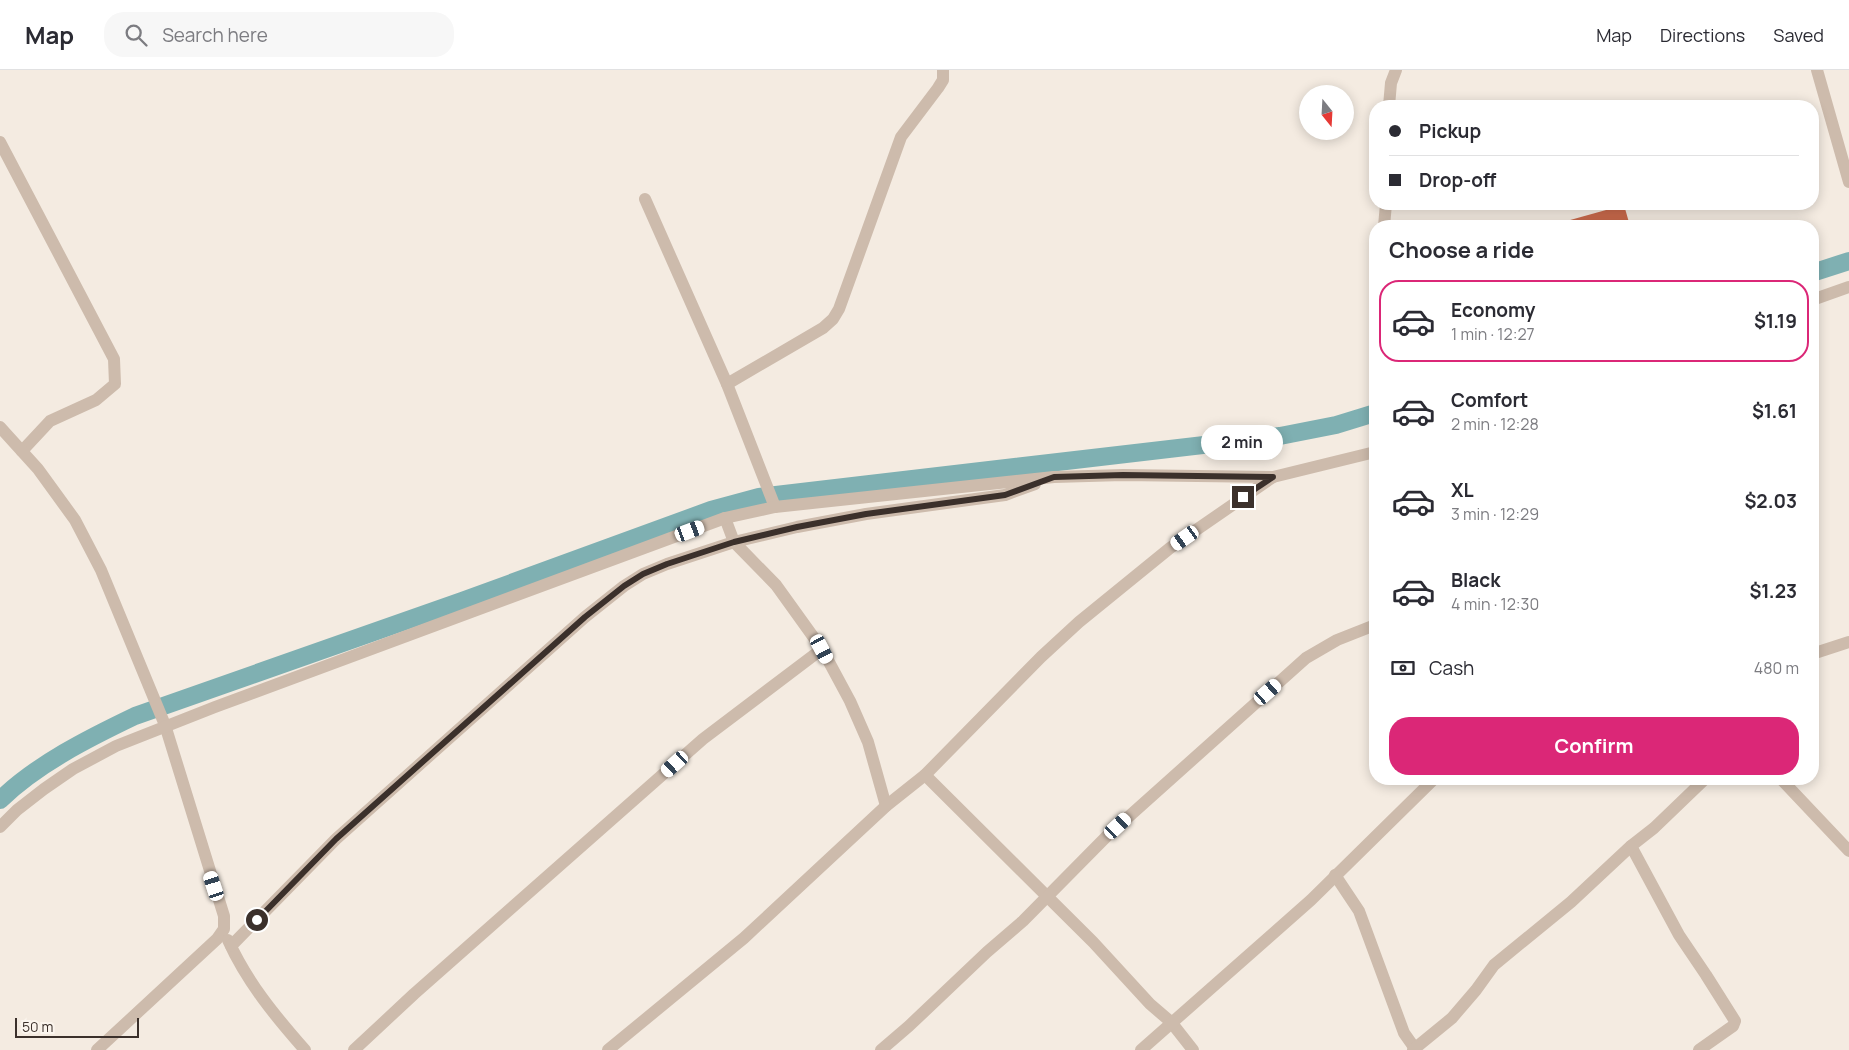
<!DOCTYPE html>
<html lang="en">
<head>
<meta charset="utf-8">
<style>
  :root { --surface:#fff; --page:#f7f7f7; --text:#2b2b33; --muted:#7c7c81; --line:#e1e1e2; --accent:#db2777 }
  body { margin:0; font-family:Manrope,sans-serif; background:var(--page); color:var(--text); height:100vh; display:flex; flex-direction:column; font-size:19px; white-space:nowrap }
  * { box-sizing:border-box; margin:0 }
  p { font-size:16px; color:var(--muted) }
  .icon { flex:none; width:28px; height:28px; fill:none; stroke:currentColor; stroke-width:2; stroke-linecap:round; stroke-linejoin:round }
  .map { position:relative; flex:1; overflow:hidden }
  .side { position:absolute; left:1369px; top:150px; width:450px; height:565px; display:flex; flex-direction:column; background:var(--surface); border-radius:20px; box-shadow:0 2px 12px #0003 }
  .side>* { flex:none }
  .top-card { position:absolute; left:1369px; top:30px; width:450px; height:110px; border-radius:20px; box-shadow:0 2px 12px #0003; display:grid; align-content:center; height:110px; padding:0 20px; background:var(--surface) }
  .needle { width:32px; rotate:162deg }
  .controls { position:absolute; left:1299px; top:15px; display:grid; gap:10px }
  .controls a { display:grid; place-items:center; width:55px; height:55px; border-radius:50%; background:var(--surface); box-shadow:0 2px 12px #0003; font-size:25px }
  .scale { position:absolute; left:15px; bottom:12px; width:124px; box-sizing:border-box; padding-left:5px; border:2px solid #3b302b; border-top:0; font-size:14px; line-height:18px; white-space:nowrap; color:#3b302b; -webkit-text-stroke:4px #fbf5ee; paint-order:stroke }
  .end { position:absolute; width:22px; height:22px; margin:-11px; border:6px solid #3b302b; background:#fff; box-shadow:0 0 0 2px #fff }
  .from { border-radius:50% }
  .bubble { position:absolute; height:35px; border-radius:18px; background:var(--surface); box-shadow:0 2px 12px #0003; font-size:16px; font-weight:700; line-height:35px; text-align:center }
  .car { position:absolute; width:15px; height:30px; margin:-15px -8px; border-radius:6px; box-shadow:0 0 4px 1px #0007; background:linear-gradient(#fff 24%,#345 0 40%,#fff 0 76%,#345 0 86%,#fff 0) }
  .top-card b { display:flex; align-items:center; gap:18px; height:48px; font-size:19px }
  .top-card b+b { border-top:1px solid var(--line) }
  .top-card i { width:12px; height:12px; background:var(--text) }
  ul { padding:0; list-style:none }
  li { display:flex; align-items:center; gap:15px; height:82px; margin:0 10px 8px; padding:0 10px; border:2px solid transparent; border-radius:20px }
  li div { flex:1 }
  li b { display:block; font-size:19px }
  li em { font-style:normal; font-weight:700 }
  li.on { border-color:var(--accent) }
  li>.icon { width:45px; height:45px; stroke-width:1.5 }
  h2 { padding:0 20px; font-size:22px; line-height:60px }
  .pay { display:flex; align-items:center; gap:12px; height:55px; padding:0 20px; font-size:19px }
  .pay p { margin-inline-start:auto }
  .button { display:flex; gap:10px; margin-top:auto; padding:10px 20px }
  .button a { flex:1; height:58px; border-radius:20px; background:var(--accent); color:#fff; font-size:20px; font-weight:700; line-height:58px; text-align:center }
  header { display:flex; align-items:center; gap:30px; box-sizing:border-box; height:70px; padding:0 25px; background:var(--surface); border-bottom:1px solid var(--line) }
  header strong { font-size:24px }
  nav { display:flex; gap:28px; margin-inline-start:auto; font-size:18px }
  .search { width:350px; height:45px; background:var(--page); display:flex; align-items:center; gap:12px; box-sizing:border-box; padding:0 18px; border-radius:20px; color:var(--muted); font-size:19px }
  .map>svg:first-child { display:block }
  .lines { fill:none; stroke-linecap:round; stroke-linejoin:round }
  .canal { stroke:#7fb0b2; stroke-width:18 }
  .building { fill:#c8694b }
  .minor { stroke:#cdbbac; stroke-width:12 }
  .route { stroke:#3b302b; stroke-width:6 }
</style>
</head>
<body>
<header>
<strong>Map</strong>
<div class="search"><svg class="icon" aria-label="search" viewBox="0 0 24 24"><circle cx="10" cy="10" r="6"/><path d="M15 15l6 6"/></svg>Search here</div>
<nav><a>Map</a><a>Directions</a><a>Saved</a></nav>
</header>
<div class="map">
<svg width="1849" height="980" viewBox="0 0 1849 980">
  <rect width="100%" height="100%" fill="#f4ebe1"/>
  <g class="lines">
    <!-- canal -->
    <g class="canal">
      <polyline points="1812,203 1849,191"/>
      <path d="M 0,730 C 37,694 89,668 135,646 L 462,531 L 711,440 L 759,427 L 1280,366 L 1336,355 L 1375,343"/>
    </g>
  </g>
  <!-- building -->
  <polygon class="building" points="1624,135 1630,156 1563,156 1563,152"/>
  <g class="lines">
    <!-- minor -->
    <g class="minor">
      <polyline points="1817,0 1849,112"/>
      <polyline points="1389,36 1391,13 1396,0"/>
      <polyline points="0,72 114,289 115,314 96,330 50,351 22,381"/>
      <polyline points="645,129 727,314 775,437"/>
      <polyline points="1384,156 1386,134"/>
      <polyline points="1812,230 1849,217"/>
      <polyline points="727,314 823,258 833,249 839,239 901,67 938,18 943,10 943,0"/>
      <polyline points="0,357 38,399 75,450 101,500 165,655 224,846 224,859 217,869 97,980"/>
      <polyline points="725,448 734,472 776,515 822,579 850,631 868,672 886,736"/>
      <polyline points="1812,584 1849,572"/>
      <polyline points="925,705 1093,872 1150,934 1171,952 1193,980"/>
      <polyline points="1781,709 1849,781"/>
      <polyline points="0,757 17,740 44,719 73,699 116,676 215,637 725,448 775,437 1054,407 1123,405 1273,407 1375,382"/>
      <polyline points="1631,776 1679,865 1706,905 1735,951 1733,956 1699,980"/>
      <polyline points="1335,805 1359,841 1404,963 1416,980"/>
      <path d="M 228,870 C 247,912 275,946 305,980"/>
      <polyline points="231,876 336,769 585,547 624,516 643,504 667,494 734,472 797,457 866,444 1005,425 1035,414"/>
      <polyline points="354,980 414,924 703,669 822,579"/>
      <polyline points="608,980 744,868 886,736 925,705 1041,587 1079,552 1170,478 1273,407"/>
      <polyline points="881,980 909,956 987,882 1023,851 1106,767 1306,588 1337,570 1375,555"/>
      <polyline points="1141,980 1311,830 1434,709"/>
      <polyline points="1413,980 1452,948 1476,920 1494,895 1571,832 1631,776 1654,758 1705,709"/>
    </g>
  </g>
  <g class="lines">
    <!-- route -->
    <polyline class="route" points="257,850 336,769 585,547 624,516 643,504 667,494 734,472 797,457 866,444 1005,425 1054,407 1123,405 1273,407 1243,427"/>
  </g>
</svg>
<div class="controls">
<a><svg class="needle" viewBox="-14 -14 28 28"><path d="M0-13l5 13h-10z" fill="#e53935"/><path d="M0 13l5-13h-10z" fill="#7c7c81"/></svg></a>
</div>
<div class="scale">50 m</div>
<i class="end from" style="left:257px;top:850px"></i>
<i class="end" style="left:1243px;top:427px"></i>
<div class="bubble" style="left:1201px;top:355px;width:82px">2 min</div>
<i class="car" style="left:690px;top:461px;rotate:70deg"></i>
<i class="car" style="left:1185px;top:468px;rotate:235deg"></i>
<i class="car" style="left:822px;top:579px;rotate:152deg"></i>
<i class="car" style="left:1268px;top:622px;rotate:49deg"></i>
<i class="car" style="left:675px;top:694px;rotate:228deg"></i>
<i class="car" style="left:1118px;top:756px;rotate:47deg"></i>
<i class="car" style="left:214px;top:816px;rotate:342deg"></i>
<div class="top-card">
<b><i class="from"></i>Pickup</b>
<b><i></i>Drop-off</b>
</div>
<section class="side">
<h2>Choose a ride</h2>
<ul>
<li class="on"><svg class="icon" aria-label="car" viewBox="0 0 24 24"><path d="M5 17H2v-5l4-1 3-4h7l3 4 3 1v5h-3M9 17h6M6 11h13"/><circle cx="7" cy="17" r="2"/><circle cx="17" cy="17" r="2"/></svg><div><b>Economy</b><p>1 min · 12:27</p></div><em>$1.19</em></li>
<li><svg class="icon" aria-label="car" viewBox="0 0 24 24"><path d="M5 17H2v-5l4-1 3-4h7l3 4 3 1v5h-3M9 17h6M6 11h13"/><circle cx="7" cy="17" r="2"/><circle cx="17" cy="17" r="2"/></svg><div><b>Comfort</b><p>2 min · 12:28</p></div><em>$1.61</em></li>
<li><svg class="icon" aria-label="car" viewBox="0 0 24 24"><path d="M5 17H2v-5l4-1 3-4h7l3 4 3 1v5h-3M9 17h6M6 11h13"/><circle cx="7" cy="17" r="2"/><circle cx="17" cy="17" r="2"/></svg><div><b>XL</b><p>3 min · 12:29</p></div><em>$2.03</em></li>
<li><svg class="icon" aria-label="car" viewBox="0 0 24 24"><path d="M5 17H2v-5l4-1 3-4h7l3 4 3 1v5h-3M9 17h6M6 11h13"/><circle cx="7" cy="17" r="2"/><circle cx="17" cy="17" r="2"/></svg><div><b>Black</b><p>4 min · 12:30</p></div><em>$1.23</em></li>
</ul>
<div class="pay"><svg class="icon" aria-label="cash" viewBox="0 0 24 24"><path d="M3 7h18v10H3z"/><circle cx="12" cy="12" r="2"/></svg>Cash<p>480 m</p></div>
<div class="button"><a>Confirm</a></div>
</section>
</div>
</body>
</html>
